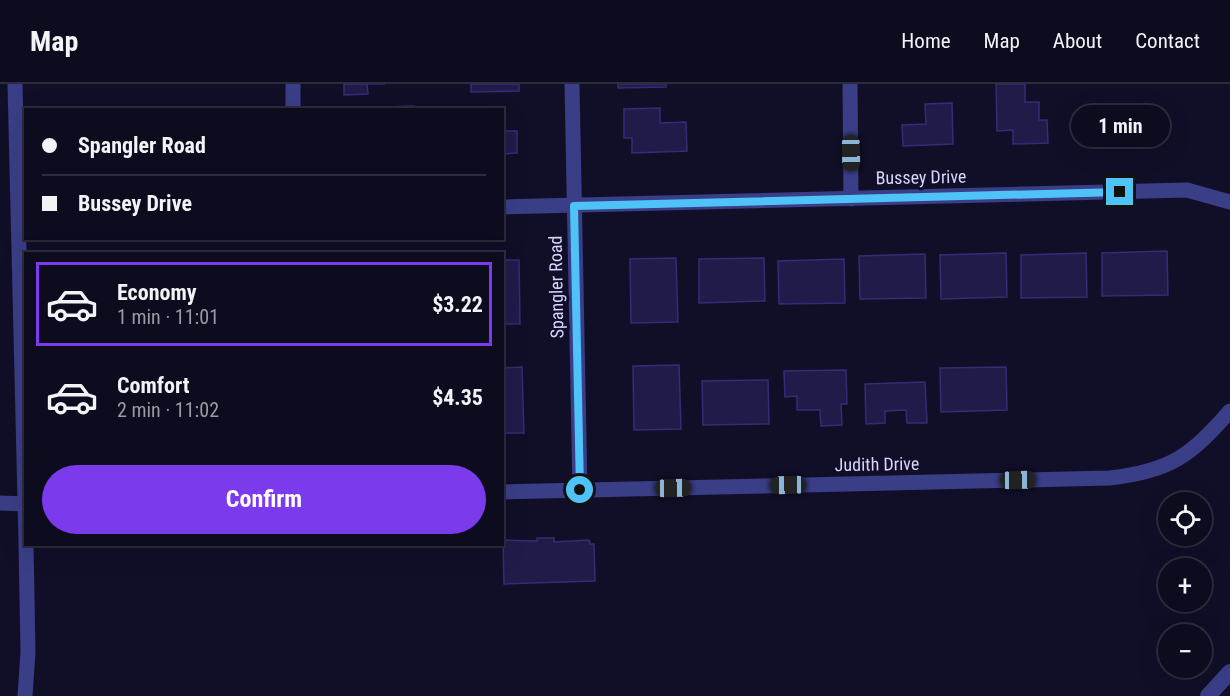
<!DOCTYPE html>
<html lang="en">
<head>
<meta charset="utf-8">
<style>
  :root { --surface:#0d0b1e; --page:#1b192b; --text:#f1f3f6; --muted:#9a9ba4; --line:#2d2b3c; --accent:#7c3aed }
  body { margin:0; font-family:"Roboto Condensed",sans-serif; background:var(--page); color:var(--text); height:100vh; display:flex; flex-direction:column; font-size:22px; white-space:nowrap }
  * { box-sizing:border-box; margin:0 }
  p { font-size:20px; color:var(--muted) }
  .icon { flex:none; width:33px; height:33px; fill:none; stroke:currentColor; stroke-width:2; stroke-linecap:round; stroke-linejoin:round }
  .map { position:relative; flex:1; overflow:hidden }
  .panel { position:absolute; left:24px; top:168px; width:480px; height:294px; display:flex; flex-direction:column; background:var(--surface); border-radius:0px; box-shadow:0 6px 24px #0002,0 0 0 2px var(--line) }
  .panel>* { flex:none }
  .banner { position:absolute; left:24px; top:24px; width:480px; height:132px; border-radius:0px; box-shadow:0 6px 24px #0002,0 0 0 2px var(--line); display:grid; align-content:center; height:132px; padding:0 18px; background:var(--surface) }
  .tools { position:absolute; left:1158px; top:408px; display:grid; gap:12px }
  .tools a { display:grid; place-items:center; width:54px; height:54px; border-radius:50%; background:var(--surface); box-shadow:0 6px 24px #0002,0 0 0 2px var(--line); font-size:30px }
  .end { position:absolute; width:27px; height:27px; margin:-14px; border:8px solid #4fc3f7; background:#111; box-shadow:0 0 0 3px #111 }
  .from { border-radius:50% }
  .bubble { position:absolute; height:42px; border-radius:21px; background:var(--surface); box-shadow:0 6px 24px #0002,0 0 0 2px var(--line); font-size:20px; font-weight:700; line-height:42px; text-align:center }
  .car { position:absolute; width:18px; height:36px; margin:-18px -9px; border-radius:8px; box-shadow:0 0 4px 2px #0007; background:linear-gradient(#222 24%,#8ab4d8 0 40%,#222 0 76%,#8ab4d8 0 86%,#222 0) }
  .banner b { display:flex; align-items:center; gap:21px; height:57px; font-size:22px }
  .banner b+b { border-top:2px solid var(--line) }
  .banner i { width:15px; height:15px; background:var(--text) }
  ul { padding:10px 0 0; list-style:none }
  li { display:flex; align-items:center; gap:18px; height:84px; margin:0 12px 9px; padding:0 6px; border:3px solid transparent; border-radius:0px }
  li div { flex:1 }
  li b { display:block; font-size:22px }
  li em { font-style:normal; font-weight:700 }
  li.selected { border-color:var(--accent) }
  li>.icon { width:54px; height:54px; stroke-width:1.5 }
  .primary-button { display:flex; gap:12px; margin-top:auto; padding:12px 18px }
  .primary-button a { flex:1; height:69px; border-radius:36px; background:var(--accent); color:#fff; font-size:24px; font-weight:700; line-height:69px; text-align:center }
  header { display:flex; align-items:center; gap:36px; box-sizing:border-box; height:84px; padding:0 30px; background:var(--surface); border-bottom:2px solid var(--line) }
  header strong { font-size:28px }
  nav { display:flex; gap:33px; margin-inline-start:auto; font-size:21px }
  .map>svg:first-child { display:block }
  .building { fill:#201b49; stroke:#342d75; stroke-width:1.5 }
  .lines { fill:none; stroke-linecap:round; stroke-linejoin:round }
  .minor { stroke:#3a3e87; stroke-width:15 }
  .tertiary { stroke:#3a3e87; stroke-width:16 }
  .route { stroke:#4fc3f7; stroke-width:8 }
  .labels { text-anchor:middle; dominant-baseline:central; stroke-width:6; stroke-linejoin:round; paint-order:stroke }
  .street-label { font-size:18px; fill:#d7d6ff; stroke:#110f28 }
</style>
</head>
<body>
<header>
<strong>Map</strong>
<nav><a>Home</a><a>Map</a><a>About</a><a>Contact</a></nav>
</header>
<div class="map">
<svg width="1230" height="612" viewBox="0 0 1230 612">
  <rect width="100%" height="100%" fill="#110f28"/>
  <!-- building -->
  <g class="building">
    <polygon points="344,0 385,0 367,0 368,10 344,11"/>
    <polygon points="471,0 519,0 519,7 471,8"/>
    <polygon points="618,0 666,0 666,3 618,4"/>
    <polygon points="996,0 1025,0 1025,18 1039,18 1039,36 1047,36 1048,59 1013,60 1013,46 997,47"/>
    <polygon points="952,19 953,60 903,62 902,41 926,40 925,20"/>
    <polygon points="414,22 414,26 360,26 360,24"/>
    <polygon points="660,24 660,39 686,38 687,67 632,69 632,54 624,54 624,25"/>
    <polygon points="502,47 517,47 517,69 502,70"/>
    <polygon points="1167,167 1168,211 1102,212 1102,169"/>
    <polygon points="1006,169 1007,213 941,215 940,171"/>
    <polygon points="1086,169 1087,213 1021,214 1021,171"/>
    <polygon points="925,170 926,214 860,215 859,172"/>
    <polygon points="676,174 678,238 631,239 630,175"/>
    <polygon points="764,174 765,217 699,219 699,175"/>
    <polygon points="844,175 845,219 779,220 778,177"/>
    <polygon points="502,176 519,176 520,240 502,240"/>
    <polygon points="679,281 681,345 634,346 633,282"/>
    <polygon points="522,283 524,349 502,349 502,284"/>
    <polygon points="1006,283 1007,326 941,328 940,284"/>
    <polygon points="846,286 847,320 841,320 842,341 821,342 820,326 797,326 797,312 785,313 784,287"/>
    <polygon points="768,296 769,340 703,341 702,297"/>
    <polygon points="925,298 927,339 907,339 906,326 885,327 885,339 866,340 865,300"/>
    <polygon points="537,454 554,454 554,458 589,456 590,460 594,460 595,497 504,500 503,456 537,457"/>
  </g>
  <g class="lines">
    <!-- minor -->
    <g class="minor">
      <polyline points="15,0 26,458"/>
      <polyline points="293,0 293,26"/>
      <polyline points="572,0 580,406"/>
      <polyline points="850,0 851,115"/>
      <polyline points="502,123 1187,106 1230,118"/>
      <path d="M 502,408 L 1110,394 C 1171,387 1190,372 1230,327"/>
      <polyline points="0,419 26,420"/>
      <polyline points="25,612 28,568 26,460"/>
    </g>
    <!-- tertiary -->
    <polyline class="tertiary" points="1208,612 1230,588"/>
  </g>
  <g class="lines">
    <!-- route -->
    <polyline class="route" points="580,406 574,122 1120,108"/>
  </g>
  <g class="labels">
    <!-- street labels -->
    <g class="street-label">
      <text transform="translate(921 93) rotate(-1)">Bussey Drive</text>
      <text transform="translate(556 203) rotate(-91)">Spangler Road</text>
      <text transform="translate(877 380) rotate(-1)">Judith Drive</text>
    </g>
  </g>
</svg>
<div class="tools">
<a><svg class="icon" aria-label="locate" viewBox="0 0 24 24"><circle cx="12" cy="12" r="6"/><path d="M12 2v4M12 18v4M2 12h4M18 12h4"/></svg></a>
<a>+</a>
<a>−</a>
</div>
<i class="end from" style="left:580px;top:406px"></i>
<i class="end" style="left:1120px;top:108px"></i>
<div class="bubble" style="left:1071px;top:21px;width:99px">1 min</div>
<i class="car" style="left:851px;top:69px;rotate:179deg"></i>
<i class="car" style="left:1018px;top:396px;rotate:89deg"></i>
<i class="car" style="left:788px;top:401px;rotate:269deg"></i>
<i class="car" style="left:673px;top:404px;rotate:89deg"></i>
<div class="banner">
<b><i class="from"></i>Spangler Road</b>
<b><i></i>Bussey Drive</b>
</div>
<section class="panel">
<ul>
<li class="selected"><svg class="icon" aria-label="car" viewBox="0 0 24 24"><path d="M5 17H2v-5l4-1 3-4h7l3 4 3 1v5h-3M9 17h6M6 11h13"/><circle cx="7" cy="17" r="2"/><circle cx="17" cy="17" r="2"/></svg><div><b>Economy</b><p>1 min · 11:01</p></div><em>$3.22</em></li>
<li><svg class="icon" aria-label="car" viewBox="0 0 24 24"><path d="M5 17H2v-5l4-1 3-4h7l3 4 3 1v5h-3M9 17h6M6 11h13"/><circle cx="7" cy="17" r="2"/><circle cx="17" cy="17" r="2"/></svg><div><b>Comfort</b><p>2 min · 11:02</p></div><em>$4.35</em></li>
</ul>
<div class="primary-button"><a>Confirm</a></div>
</section>
</div>
</body>
</html>
